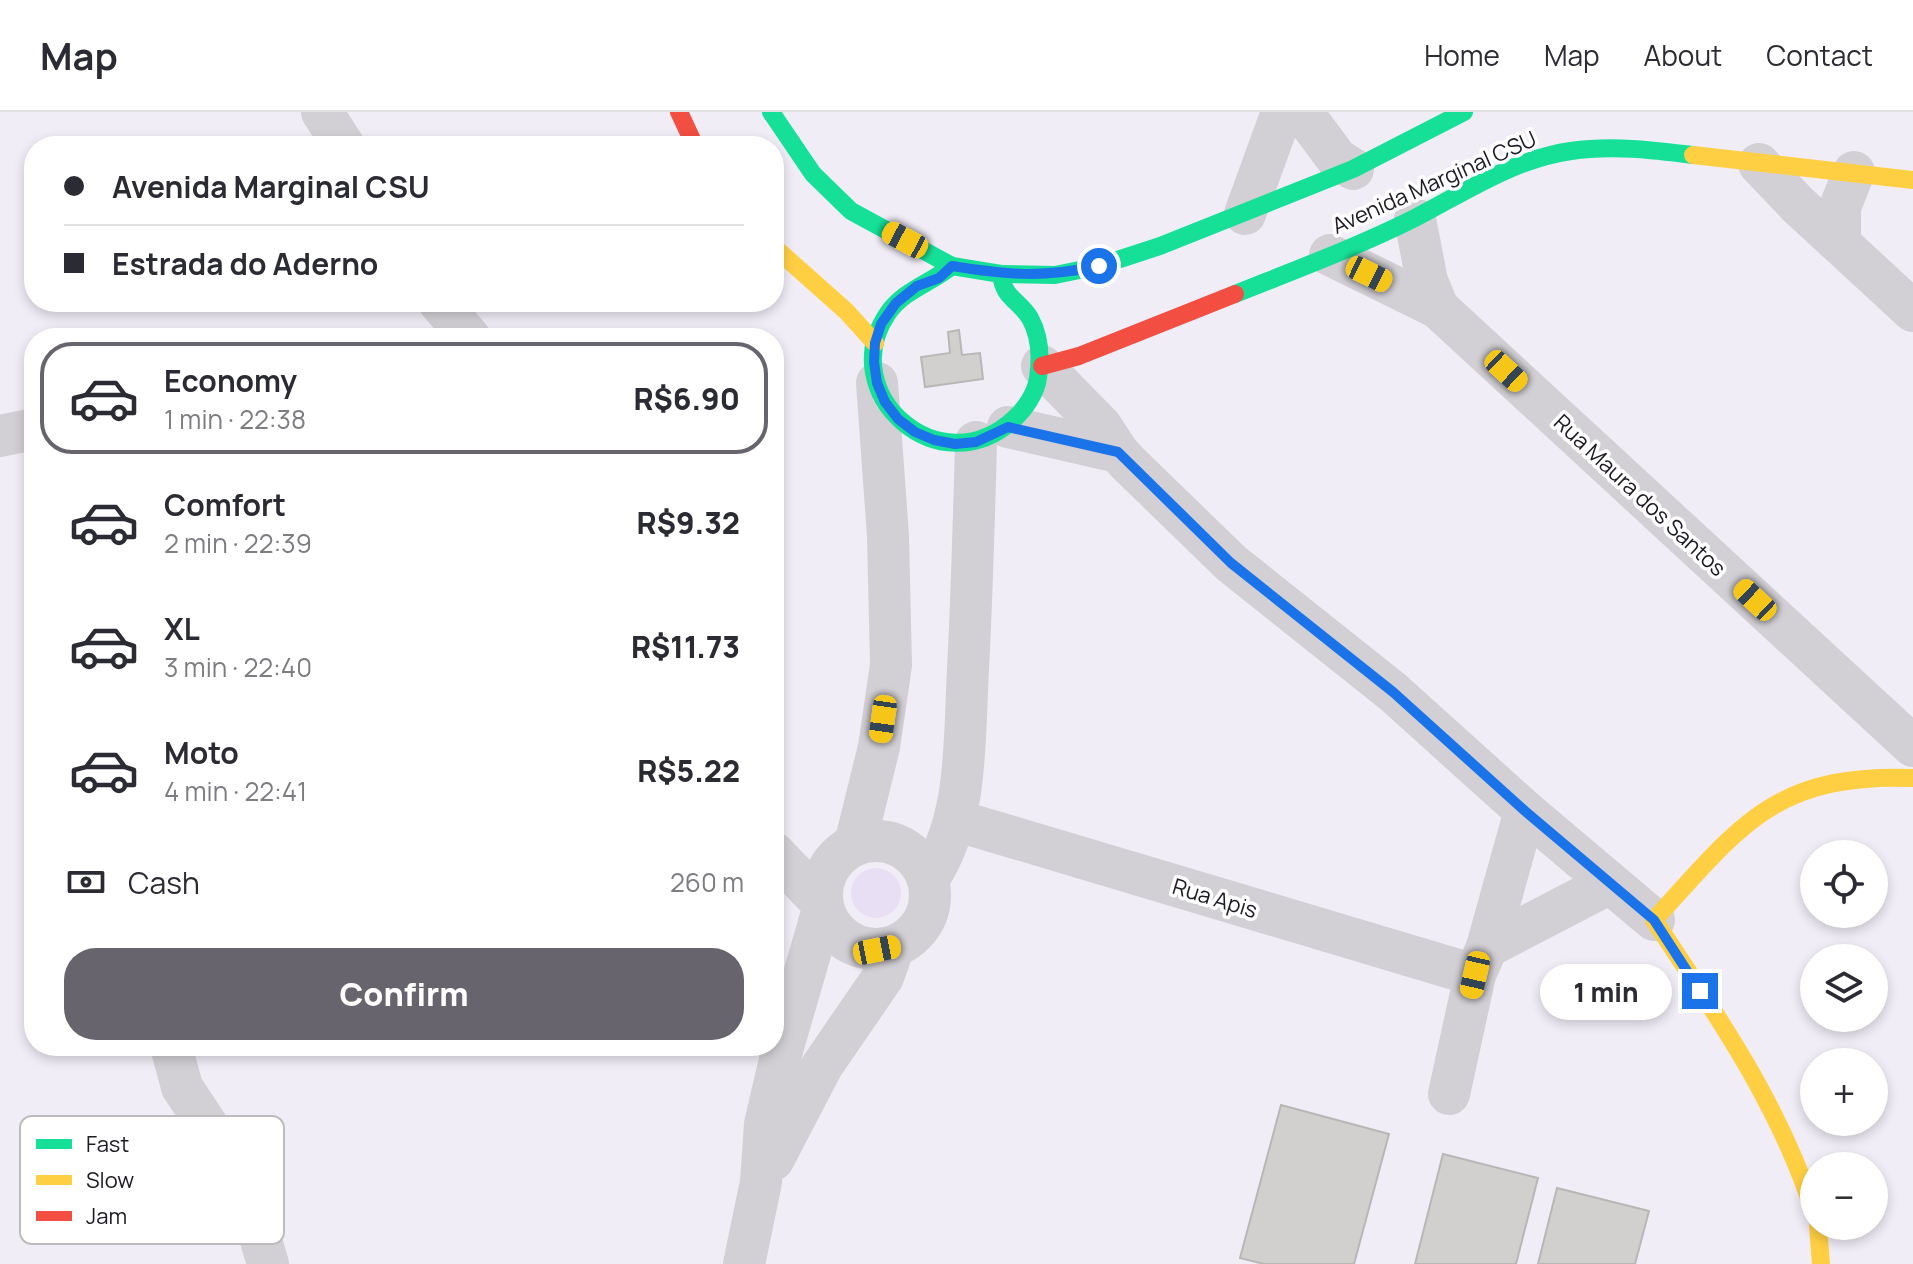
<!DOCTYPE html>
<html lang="en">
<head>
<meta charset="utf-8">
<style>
  :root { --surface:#fff; --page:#f2f2f3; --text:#2b2b33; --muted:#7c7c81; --line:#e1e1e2; --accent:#68646e }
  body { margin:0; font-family:Manrope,sans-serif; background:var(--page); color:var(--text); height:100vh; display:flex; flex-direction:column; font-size:30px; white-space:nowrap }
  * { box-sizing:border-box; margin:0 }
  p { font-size:26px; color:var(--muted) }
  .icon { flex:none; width:44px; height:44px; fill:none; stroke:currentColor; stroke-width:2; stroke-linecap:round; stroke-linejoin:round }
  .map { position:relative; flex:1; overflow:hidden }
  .sheet { position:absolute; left:24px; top:216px; width:760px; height:728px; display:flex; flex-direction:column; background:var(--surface); border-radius:32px; box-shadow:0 4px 12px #0003 }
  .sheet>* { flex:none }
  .banner { position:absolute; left:24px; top:24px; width:760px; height:176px; border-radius:32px; box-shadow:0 4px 12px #0003; display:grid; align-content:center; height:176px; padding:0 40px; background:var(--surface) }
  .controls { position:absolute; left:1800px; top:728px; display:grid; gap:16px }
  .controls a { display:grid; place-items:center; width:88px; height:88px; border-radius:50%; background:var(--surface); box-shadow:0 4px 12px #0003; font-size:40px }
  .end { position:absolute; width:36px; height:36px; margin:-18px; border:10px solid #1a73e8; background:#fff; box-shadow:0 0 0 4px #fff }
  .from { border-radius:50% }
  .bubble { position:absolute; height:56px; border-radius:28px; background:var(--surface); box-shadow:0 4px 12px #0003; font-size:26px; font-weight:800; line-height:56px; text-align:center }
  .car { position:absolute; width:24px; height:48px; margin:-24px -12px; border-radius:10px; box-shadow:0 0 6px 2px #0007; background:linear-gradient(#f5c518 24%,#345 0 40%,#f5c518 0 76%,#345 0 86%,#f5c518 0) }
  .banner b { display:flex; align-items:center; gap:28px; height:76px; font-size:30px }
  .banner b+b { border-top:2px solid var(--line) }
  .banner i { width:20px; height:20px; background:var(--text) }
  ul { padding:14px 0 0; list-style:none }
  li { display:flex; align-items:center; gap:24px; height:112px; margin:0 16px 12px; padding:0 24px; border:4px solid transparent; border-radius:32px }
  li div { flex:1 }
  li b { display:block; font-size:30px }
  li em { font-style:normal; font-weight:800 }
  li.active { border-color:var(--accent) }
  li>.icon { width:72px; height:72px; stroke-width:1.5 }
  .pay { display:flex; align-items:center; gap:20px; height:88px; padding:0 40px; font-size:30px }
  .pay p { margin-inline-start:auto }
  .primary-button { display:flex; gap:16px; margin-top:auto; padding:16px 40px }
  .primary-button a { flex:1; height:92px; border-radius:32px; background:var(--accent); color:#fff; font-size:32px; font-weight:800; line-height:92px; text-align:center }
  header { display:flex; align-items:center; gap:48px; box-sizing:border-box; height:112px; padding:0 40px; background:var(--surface); border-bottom:2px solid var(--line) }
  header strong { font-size:38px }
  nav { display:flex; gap:44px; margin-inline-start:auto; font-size:28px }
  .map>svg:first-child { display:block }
  .green { fill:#e8dff5 }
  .building { fill:#d2d0cf; stroke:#b8b7b6; stroke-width:2 }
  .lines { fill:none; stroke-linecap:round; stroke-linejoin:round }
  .street { stroke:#d2d0d4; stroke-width:42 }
  .fast { stroke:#16e098; stroke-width:18 }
  .slow { stroke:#ffcf43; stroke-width:18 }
  .jam { stroke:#f24e42; stroke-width:18 }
  .route { stroke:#1a73e8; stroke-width:10 }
  .labels { text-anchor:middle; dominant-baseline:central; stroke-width:7; stroke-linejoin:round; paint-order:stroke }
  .street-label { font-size:22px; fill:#1e1a24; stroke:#fff }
  .key { fill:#fff; stroke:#bcbabd; stroke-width:2 }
  .key-label { font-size:22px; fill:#1e1a24 }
</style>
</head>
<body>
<header>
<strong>Map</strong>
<nav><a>Home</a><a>Map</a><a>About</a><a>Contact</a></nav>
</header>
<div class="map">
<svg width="1913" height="1152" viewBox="0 0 1913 1152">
  <rect width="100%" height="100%" fill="#f1edf7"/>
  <!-- green -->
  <circle class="green" cx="876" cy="781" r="25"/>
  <!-- building -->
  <g class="building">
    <polygon points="959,218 962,243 980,241 983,267 925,275 921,245 950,241 948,220"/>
    <polygon points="1281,993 1389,1022 1354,1152 1264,1152 1240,1146"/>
    <polygon points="1443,1042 1538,1066 1516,1152 1415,1152"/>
    <polygon points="1557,1076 1649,1099 1635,1152 1538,1152"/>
  </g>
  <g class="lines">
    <!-- street -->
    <g class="street">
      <polyline points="322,0 344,34"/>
      <polyline points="1302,0 1337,47 1353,57"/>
      <polyline points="1759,52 1798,93 1913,199"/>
      <polyline points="1245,102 1282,0"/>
      <polyline points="1415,107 1427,169 1438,196"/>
      <polyline points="1840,131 1840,95 1854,60"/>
      <polyline points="1330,143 1438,196 1913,634"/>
      <polyline points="439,190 470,226"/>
      <polyline points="1042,254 1101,314 1118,340 1127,350 1231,451 1393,580 1525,699 1654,808"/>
      <polyline points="1008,315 1118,340"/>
      <polyline points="0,324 34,317"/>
      <polyline points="955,708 1475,863"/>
      <circle cx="876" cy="783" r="54"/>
      <polyline points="855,732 879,635 891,553 888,424 877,271"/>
      <polyline points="774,741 822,791"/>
      <path d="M 929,766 C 969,706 964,627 968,557 C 972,482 974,406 976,330"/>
      <polyline points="1487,835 1610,771"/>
      <polyline points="171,934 182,975 209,1016 249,1088 268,1152"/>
      <polyline points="1449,982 1475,863 1487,835 1525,699"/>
      <polyline points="773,1048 822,954 883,865 894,834"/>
      <polyline points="744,1152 761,1070 765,1012 783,935 823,797"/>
    </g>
    <!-- fast -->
    <g class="fast">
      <polyline points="771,0 813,62 851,99 952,154"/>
      <path d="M 952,154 L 1001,162 C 1003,186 1019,188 1030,206 C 1040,224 1041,246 1038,266 C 1036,281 1025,297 1014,307 C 940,376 833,281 888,201 C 904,178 931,171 952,154 Z"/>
      <polyline points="1001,162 1055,163 1099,154 1160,134 1353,57 1464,0"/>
      <path d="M 1235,182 C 1295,158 1357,135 1415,106 C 1465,80 1514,47 1571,39 C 1611,33 1653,38 1693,43"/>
    </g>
    <!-- slow -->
    <g class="slow">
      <polyline points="1693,43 1913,68"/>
      <polyline points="774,135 846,199 875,231"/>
      <path d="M 1814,1101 C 1780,993 1716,902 1654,808 C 1740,714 1774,661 1913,666"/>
      <polyline points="1818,1114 1821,1152"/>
    </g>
    <!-- jam -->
    <g class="jam">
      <polyline points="679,0 695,34"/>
      <polyline points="1042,254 1079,244 1235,182"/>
    </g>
  </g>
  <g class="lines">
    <!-- route -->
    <path class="route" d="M 1099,154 C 1042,166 1008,163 952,154 L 939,166 L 917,174 L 896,191 L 881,212 L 875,231 L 874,250 L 877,271 L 885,290 L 898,307 L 915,320 L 934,328 L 955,332 L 976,330 L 1008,315 L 1118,340 L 1231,451 L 1393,580 L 1525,699 L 1654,808 L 1700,879"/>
  </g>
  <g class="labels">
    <!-- street labels -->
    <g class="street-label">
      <text transform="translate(1434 70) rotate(-24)">Avenida Marginal CSU</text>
      <text transform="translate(1640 383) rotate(43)">Rua Maura dos Santos</text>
      <text transform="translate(1215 786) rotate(17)">Rua Apis</text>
    </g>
  </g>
  <!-- legend -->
  <rect x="20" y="1004" width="264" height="128" rx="12" class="key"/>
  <rect x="36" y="1027" width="36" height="10" fill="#16e098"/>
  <rect x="36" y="1063" width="36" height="10" fill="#ffcf43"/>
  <rect x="36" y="1099" width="36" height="10" fill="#f24e42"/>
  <g class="key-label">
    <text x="86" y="1040">Fast</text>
    <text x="86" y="1076">Slow</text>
    <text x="86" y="1112">Jam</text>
  </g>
</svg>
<div class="controls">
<a><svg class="icon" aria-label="locate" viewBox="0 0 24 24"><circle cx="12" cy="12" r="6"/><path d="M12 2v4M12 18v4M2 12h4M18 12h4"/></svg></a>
<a><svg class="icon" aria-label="layers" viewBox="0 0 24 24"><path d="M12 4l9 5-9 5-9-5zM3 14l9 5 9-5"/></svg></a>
<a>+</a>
<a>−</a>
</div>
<i class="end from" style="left:1099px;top:154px"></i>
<i class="end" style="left:1700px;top:879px"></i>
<div class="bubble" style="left:1540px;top:852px;width:132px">1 min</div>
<i class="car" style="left:905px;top:128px;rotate:298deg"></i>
<i class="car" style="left:1369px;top:162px;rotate:116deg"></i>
<i class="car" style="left:1506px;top:259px;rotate:133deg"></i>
<i class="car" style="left:1755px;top:488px;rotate:313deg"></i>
<i class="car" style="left:883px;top:607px;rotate:188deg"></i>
<i class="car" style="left:877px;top:838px;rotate:79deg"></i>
<i class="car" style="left:1475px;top:863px;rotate:193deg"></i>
<div class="banner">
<b><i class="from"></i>Avenida Marginal CSU</b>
<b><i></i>Estrada do Aderno</b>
</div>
<section class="sheet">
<ul>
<li class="active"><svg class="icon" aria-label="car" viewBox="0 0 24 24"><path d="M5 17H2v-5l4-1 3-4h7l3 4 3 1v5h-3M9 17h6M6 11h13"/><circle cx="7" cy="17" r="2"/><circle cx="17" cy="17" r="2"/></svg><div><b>Economy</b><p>1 min · 22:38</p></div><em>R$6.90</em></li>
<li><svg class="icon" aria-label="car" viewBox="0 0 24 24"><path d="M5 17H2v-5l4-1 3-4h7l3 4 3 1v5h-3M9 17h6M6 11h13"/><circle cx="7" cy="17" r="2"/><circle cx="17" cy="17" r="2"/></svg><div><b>Comfort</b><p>2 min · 22:39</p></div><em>R$9.32</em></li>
<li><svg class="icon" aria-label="car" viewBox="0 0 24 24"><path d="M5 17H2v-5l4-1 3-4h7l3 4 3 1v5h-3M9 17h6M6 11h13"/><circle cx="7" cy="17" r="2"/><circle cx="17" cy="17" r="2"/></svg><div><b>XL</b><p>3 min · 22:40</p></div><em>R$11.73</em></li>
<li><svg class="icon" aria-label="car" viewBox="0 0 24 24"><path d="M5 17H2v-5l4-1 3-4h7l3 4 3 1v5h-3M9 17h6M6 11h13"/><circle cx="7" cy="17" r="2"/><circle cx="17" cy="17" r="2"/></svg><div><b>Moto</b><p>4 min · 22:41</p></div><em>R$5.22</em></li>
</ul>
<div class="pay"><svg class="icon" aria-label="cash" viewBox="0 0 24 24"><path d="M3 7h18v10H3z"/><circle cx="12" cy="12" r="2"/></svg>Cash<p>260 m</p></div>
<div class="primary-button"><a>Confirm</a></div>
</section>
</div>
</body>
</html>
